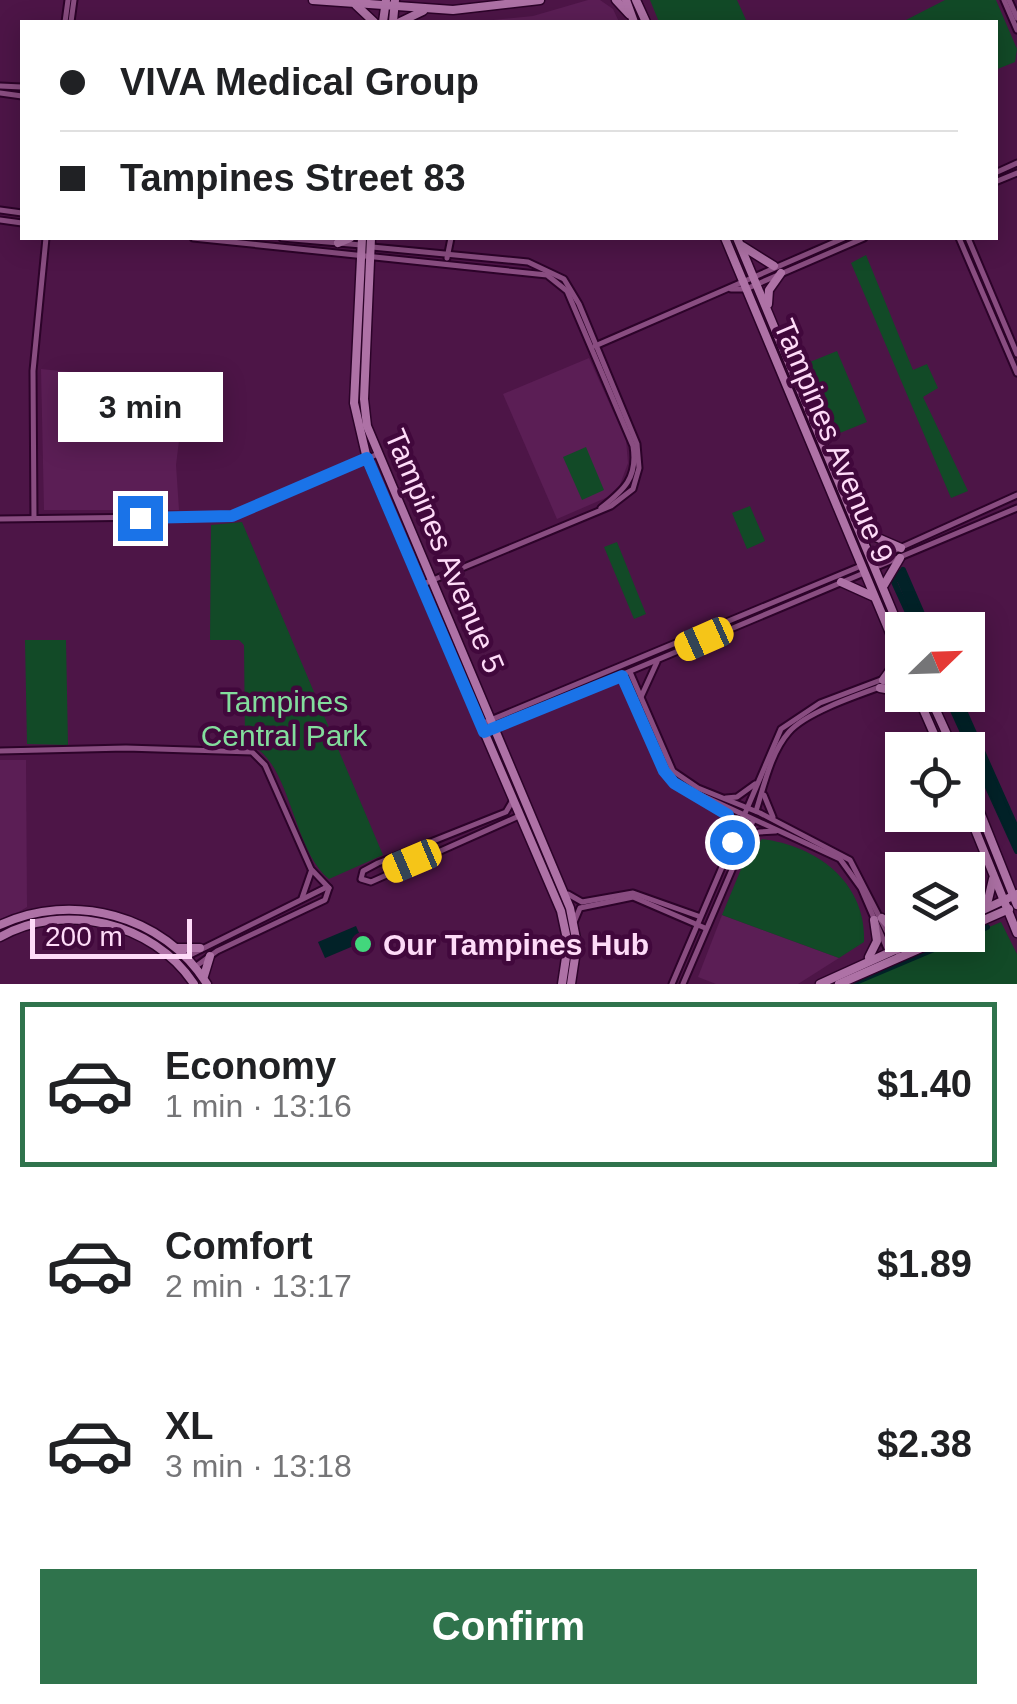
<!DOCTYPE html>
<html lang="en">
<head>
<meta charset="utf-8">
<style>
  :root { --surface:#fff; --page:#f2f2f2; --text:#202124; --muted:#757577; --line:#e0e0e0; --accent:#2f734c }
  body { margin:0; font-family:Arial,sans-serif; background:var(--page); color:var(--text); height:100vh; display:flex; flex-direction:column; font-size:38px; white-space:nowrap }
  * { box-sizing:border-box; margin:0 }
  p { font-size:32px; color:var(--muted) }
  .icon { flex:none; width:55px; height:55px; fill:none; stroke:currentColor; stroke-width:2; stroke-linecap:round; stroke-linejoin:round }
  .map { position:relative; height:984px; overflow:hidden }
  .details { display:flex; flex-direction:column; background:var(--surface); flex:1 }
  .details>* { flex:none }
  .guide { position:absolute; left:20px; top:20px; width:978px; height:220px; border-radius:0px; box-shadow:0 5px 25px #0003; display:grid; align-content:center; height:220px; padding:0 40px; background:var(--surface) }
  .needle { width:65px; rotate:67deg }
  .buttons { position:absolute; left:885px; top:612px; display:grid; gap:20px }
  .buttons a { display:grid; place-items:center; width:100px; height:100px; border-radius:0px; background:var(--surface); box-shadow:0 5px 25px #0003; font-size:50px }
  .scale { position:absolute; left:30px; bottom:25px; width:162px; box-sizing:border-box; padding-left:10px; border:5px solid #fedbf8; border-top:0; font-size:28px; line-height:35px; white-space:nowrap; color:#fedbf8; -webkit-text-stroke:8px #41083c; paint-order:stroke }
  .end { position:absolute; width:45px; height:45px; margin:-22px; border:12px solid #1a73e8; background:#fff; box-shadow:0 0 0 5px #fff }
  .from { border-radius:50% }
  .bubble { position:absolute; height:70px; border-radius:0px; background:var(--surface); box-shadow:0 5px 25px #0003; font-size:32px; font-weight:700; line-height:70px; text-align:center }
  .car { position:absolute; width:30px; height:60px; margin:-30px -15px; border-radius:12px; box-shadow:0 0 8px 2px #0007; background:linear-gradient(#f5c518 24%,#345 0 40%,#f5c518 0 76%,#345 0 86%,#f5c518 0) }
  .guide b { display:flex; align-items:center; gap:35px; height:95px; font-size:38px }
  .guide b+b { border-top:2px solid var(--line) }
  .guide i { width:25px; height:25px; background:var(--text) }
  ul { padding:18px 0 0; list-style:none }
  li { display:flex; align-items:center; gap:30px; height:165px; margin:0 20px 15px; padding:0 20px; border:5px solid transparent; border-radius:0px }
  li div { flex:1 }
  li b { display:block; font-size:38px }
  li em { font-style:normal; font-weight:700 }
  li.current { border-color:var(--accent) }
  li>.icon { width:90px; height:90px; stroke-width:1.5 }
  .cta { display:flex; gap:20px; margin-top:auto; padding:20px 40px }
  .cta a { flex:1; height:115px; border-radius:0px; background:var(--accent); color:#fff; font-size:40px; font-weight:700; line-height:115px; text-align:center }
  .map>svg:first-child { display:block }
  .built { fill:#5b1e55 }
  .green { fill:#124a27 }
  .water { fill:#022228 }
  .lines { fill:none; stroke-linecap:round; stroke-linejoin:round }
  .canal { stroke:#022228; stroke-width:6 }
  .river { stroke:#022228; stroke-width:10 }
  .minor-casing { stroke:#2c0329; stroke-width:9 }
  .major-casing { stroke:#2c0329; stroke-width:11 }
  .minor { stroke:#894d81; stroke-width:5 }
  .major { stroke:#ae72a6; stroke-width:8 }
  .route { stroke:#1a73e8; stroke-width:12 }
  .poi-dot { fill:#42d77c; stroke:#41083c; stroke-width:4 }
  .labels { text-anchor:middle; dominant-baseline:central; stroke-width:9; stroke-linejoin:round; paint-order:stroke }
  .street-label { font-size:30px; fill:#fedbf8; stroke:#41083c }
  .park-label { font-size:30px; fill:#83dd9d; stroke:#41083c }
  .poi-label { font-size:30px; font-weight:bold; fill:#fedbf8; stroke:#41083c; text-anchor:start }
</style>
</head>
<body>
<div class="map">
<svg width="1017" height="984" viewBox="0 0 1017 984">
  <rect width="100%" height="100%" fill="#4d1547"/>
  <!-- built -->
  <g class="built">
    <polygon points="588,0 600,0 613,9 619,22 474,22 533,16"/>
    <polygon points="589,358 626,440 628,463 617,493 557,519 503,394"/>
    <polygon points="41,369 186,384 176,465 179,510 44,510"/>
    <polygon points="0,760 26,760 27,907 0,923"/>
    <polygon points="722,915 839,958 798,984 716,984 698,977"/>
  </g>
  <!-- green -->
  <g class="green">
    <polygon points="650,0 737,0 747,22 659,22"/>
    <polygon points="945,0 996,0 1017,49 1015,62 995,70 995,22 902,22"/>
    <polygon points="866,255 913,370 927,364 938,388 923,397 968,491 951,498 851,263"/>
    <polygon points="837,351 867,422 835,435 805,364"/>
    <polygon points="586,447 604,490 582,500 563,457"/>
    <polygon points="750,506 765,541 747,549 732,513"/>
    <path d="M 242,522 L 383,855 L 329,879 C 291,849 291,755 245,743 L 244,645 L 239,640 L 210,640 L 211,525 Z"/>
    <polygon points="617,542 646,614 634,619 604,547"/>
    <polygon points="25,640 66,640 68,745 27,744"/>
    <path d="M 762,839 C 817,846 866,882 864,942 L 839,958 L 722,915 L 746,857 Z"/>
    <polygon points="1001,922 1017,954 1017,984 854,984"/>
  </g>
  <!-- water -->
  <polygon class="water" points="356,926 363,942 325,958 318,942"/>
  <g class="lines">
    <!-- canal -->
    <g class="canal">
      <polyline points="916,630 894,582 903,570 929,630"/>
      <polyline points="946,695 1017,851"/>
      <polyline points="957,695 1017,830"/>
      <polyline points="968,935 987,927"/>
      <polyline points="851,984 967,935"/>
    </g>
    <!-- river -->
    <g class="river">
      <polyline points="900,575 923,630"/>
      <polyline points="952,695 1017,843"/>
    </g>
    <defs>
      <g id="minor">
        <polyline points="1004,0 1017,30"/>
        <polyline points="1009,0 1017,18"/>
        <polyline points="65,22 68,0"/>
        <polyline points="71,22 74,0"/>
        <polyline points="0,86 22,87"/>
        <polyline points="0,93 22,96"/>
        <polyline points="995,173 1017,163"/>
        <polyline points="995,182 1017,173"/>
        <polyline points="0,210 22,213"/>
        <polyline points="0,220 22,223"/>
        <path d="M 193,238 L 547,275 L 567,291 L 633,446 C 638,478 624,490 601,508"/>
        <polyline points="282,238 361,245"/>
        <polyline points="959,238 1017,373"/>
        <polyline points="968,238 1017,354"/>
        <polyline points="372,247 528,262 564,279 579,304 637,444 639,468 633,489 611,506 421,585"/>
        <polyline points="447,258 451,238"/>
        <polyline points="731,289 746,289 864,238"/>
        <polyline points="595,346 844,238"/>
        <polyline points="34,518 33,371 46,238"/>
        <polyline points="0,519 231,516 378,454"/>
        <polyline points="871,561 1017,495"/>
        <polyline points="874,568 1017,508"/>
        <polyline points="630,672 673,771 698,788 760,813 850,860 900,957"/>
        <polyline points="622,676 656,753 675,783 840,859 861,888 889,953"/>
        <polyline points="641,697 657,662"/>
        <polyline points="481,724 861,566"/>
        <polyline points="485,732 864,573"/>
        <polyline points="0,751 126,748 252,752 265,765 311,869 329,888"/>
        <polyline points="764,795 773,817"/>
        <polyline points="726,798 737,797 755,784"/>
        <polyline points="513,800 506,812 378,863 363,871 361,879 371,882 519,816"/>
        <polyline points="720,809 730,821 732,833"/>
        <path d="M 756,811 C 764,786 771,752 789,732 C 809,709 874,690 902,679"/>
        <polyline points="745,841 759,832 776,831"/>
        <polyline points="568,894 582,902 633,893 698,916"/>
        <polyline points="302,898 311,872"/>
        <polyline points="575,920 580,908 633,897 705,928"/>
        <polyline points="186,957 327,887"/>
        <polyline points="195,967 217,951 325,900 329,888"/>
        <polyline points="672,984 781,729 820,703 902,672"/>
        <polyline points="683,984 753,821"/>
      </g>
      <g id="major">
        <polyline points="313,0 453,10 540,0"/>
        <polyline points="616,0 629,14"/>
        <polyline points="626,0 634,22"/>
        <polyline points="636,0 646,22"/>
        <polyline points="356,5 374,22"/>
        <polyline points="383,22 386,0"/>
        <polyline points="393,22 395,0"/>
        <polyline points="400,22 423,11"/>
        <polyline points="362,238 354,403 367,459 561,911 568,944 562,984"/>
        <polyline points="371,238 364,399 367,426 570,908 577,944 571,984"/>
        <polyline points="725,238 902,662"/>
        <polyline points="737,238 902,634"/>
        <polyline points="338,243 350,238"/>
        <polyline points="742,246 774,266"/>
        <polyline points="768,304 769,290 781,273"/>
        <polyline points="862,531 901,548"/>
        <polyline points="841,582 872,596"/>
        <polyline points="884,585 900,558"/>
        <polyline points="883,680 893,666 895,648"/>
        <polyline points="880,688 902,692"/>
        <polyline points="917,695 941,750"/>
        <polyline points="929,695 954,750"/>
        <polyline points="968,782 1017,905"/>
        <polyline points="968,812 1017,933"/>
        <polyline points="979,910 988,900 993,879"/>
        <polyline points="968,917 1017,894"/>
        <polyline points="882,918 898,935 914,938"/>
        <path d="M 0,925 C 71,891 165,915 207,984"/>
        <polyline points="968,927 1009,909"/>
        <path d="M 0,937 C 63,901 153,922 194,984"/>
        <polyline points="177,948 200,948"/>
        <polyline points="869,957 877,941 874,920"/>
        <polyline points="204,976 210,956"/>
        <polyline points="820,984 928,935"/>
        <polyline points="839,984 951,935"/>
      </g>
    </defs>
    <!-- minor casing -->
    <use href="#minor" class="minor-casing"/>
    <!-- major casing -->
    <use href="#major" class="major-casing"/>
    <!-- minor -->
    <use href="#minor" class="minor"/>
    <!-- major -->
    <use href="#major" class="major"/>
  </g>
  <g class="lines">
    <!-- route -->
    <polyline class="route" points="140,518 232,516 367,458 484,732 622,676 664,771 674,783 728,815 732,842"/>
  </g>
  <!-- markers -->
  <circle class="poi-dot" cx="363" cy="944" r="10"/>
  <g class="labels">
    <!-- street labels -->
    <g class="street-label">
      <text transform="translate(834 441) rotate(67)">Tampines Avenue 9</text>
      <text transform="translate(445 551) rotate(67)">Tampines Avenue 5</text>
    </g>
    <!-- park labels -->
    <g class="park-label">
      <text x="284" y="701">Tampines<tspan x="284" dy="34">Central Park</tspan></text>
    </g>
    <!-- poi labels -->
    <g class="poi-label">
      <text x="383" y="944">Our Tampines Hub</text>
    </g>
  </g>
</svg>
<div class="buttons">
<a><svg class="needle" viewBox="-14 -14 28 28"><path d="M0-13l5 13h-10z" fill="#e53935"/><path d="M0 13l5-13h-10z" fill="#757577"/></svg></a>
<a><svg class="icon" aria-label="locate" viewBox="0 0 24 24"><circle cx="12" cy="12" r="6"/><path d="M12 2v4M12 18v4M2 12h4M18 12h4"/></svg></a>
<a><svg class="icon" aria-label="layers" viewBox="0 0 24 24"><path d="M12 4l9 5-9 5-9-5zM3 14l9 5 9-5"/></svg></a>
</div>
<div class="scale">200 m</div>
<i class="end from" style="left:732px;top:842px"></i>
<i class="end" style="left:140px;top:518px"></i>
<div class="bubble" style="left:58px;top:372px;width:165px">3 min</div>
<i class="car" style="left:704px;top:639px;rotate:246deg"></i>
<i class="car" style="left:412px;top:861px;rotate:247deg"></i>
<div class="guide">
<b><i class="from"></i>VIVA Medical Group</b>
<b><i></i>Tampines Street 83</b>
</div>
</div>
<section class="details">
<ul>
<li class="current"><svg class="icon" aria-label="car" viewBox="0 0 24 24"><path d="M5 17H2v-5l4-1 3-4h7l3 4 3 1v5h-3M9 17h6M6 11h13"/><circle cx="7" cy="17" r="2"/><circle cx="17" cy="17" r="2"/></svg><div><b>Economy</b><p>1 min · 13:16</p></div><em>$1.40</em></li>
<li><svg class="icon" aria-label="car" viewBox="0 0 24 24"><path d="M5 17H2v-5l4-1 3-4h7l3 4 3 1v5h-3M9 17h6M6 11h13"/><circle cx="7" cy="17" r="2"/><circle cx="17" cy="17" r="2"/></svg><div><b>Comfort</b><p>2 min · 13:17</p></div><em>$1.89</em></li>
<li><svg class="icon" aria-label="car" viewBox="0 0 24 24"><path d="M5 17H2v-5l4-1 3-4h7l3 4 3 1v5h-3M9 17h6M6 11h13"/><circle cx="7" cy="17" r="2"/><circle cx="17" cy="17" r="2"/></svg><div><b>XL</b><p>3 min · 13:18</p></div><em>$2.38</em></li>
</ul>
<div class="cta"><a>Confirm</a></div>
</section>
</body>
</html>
